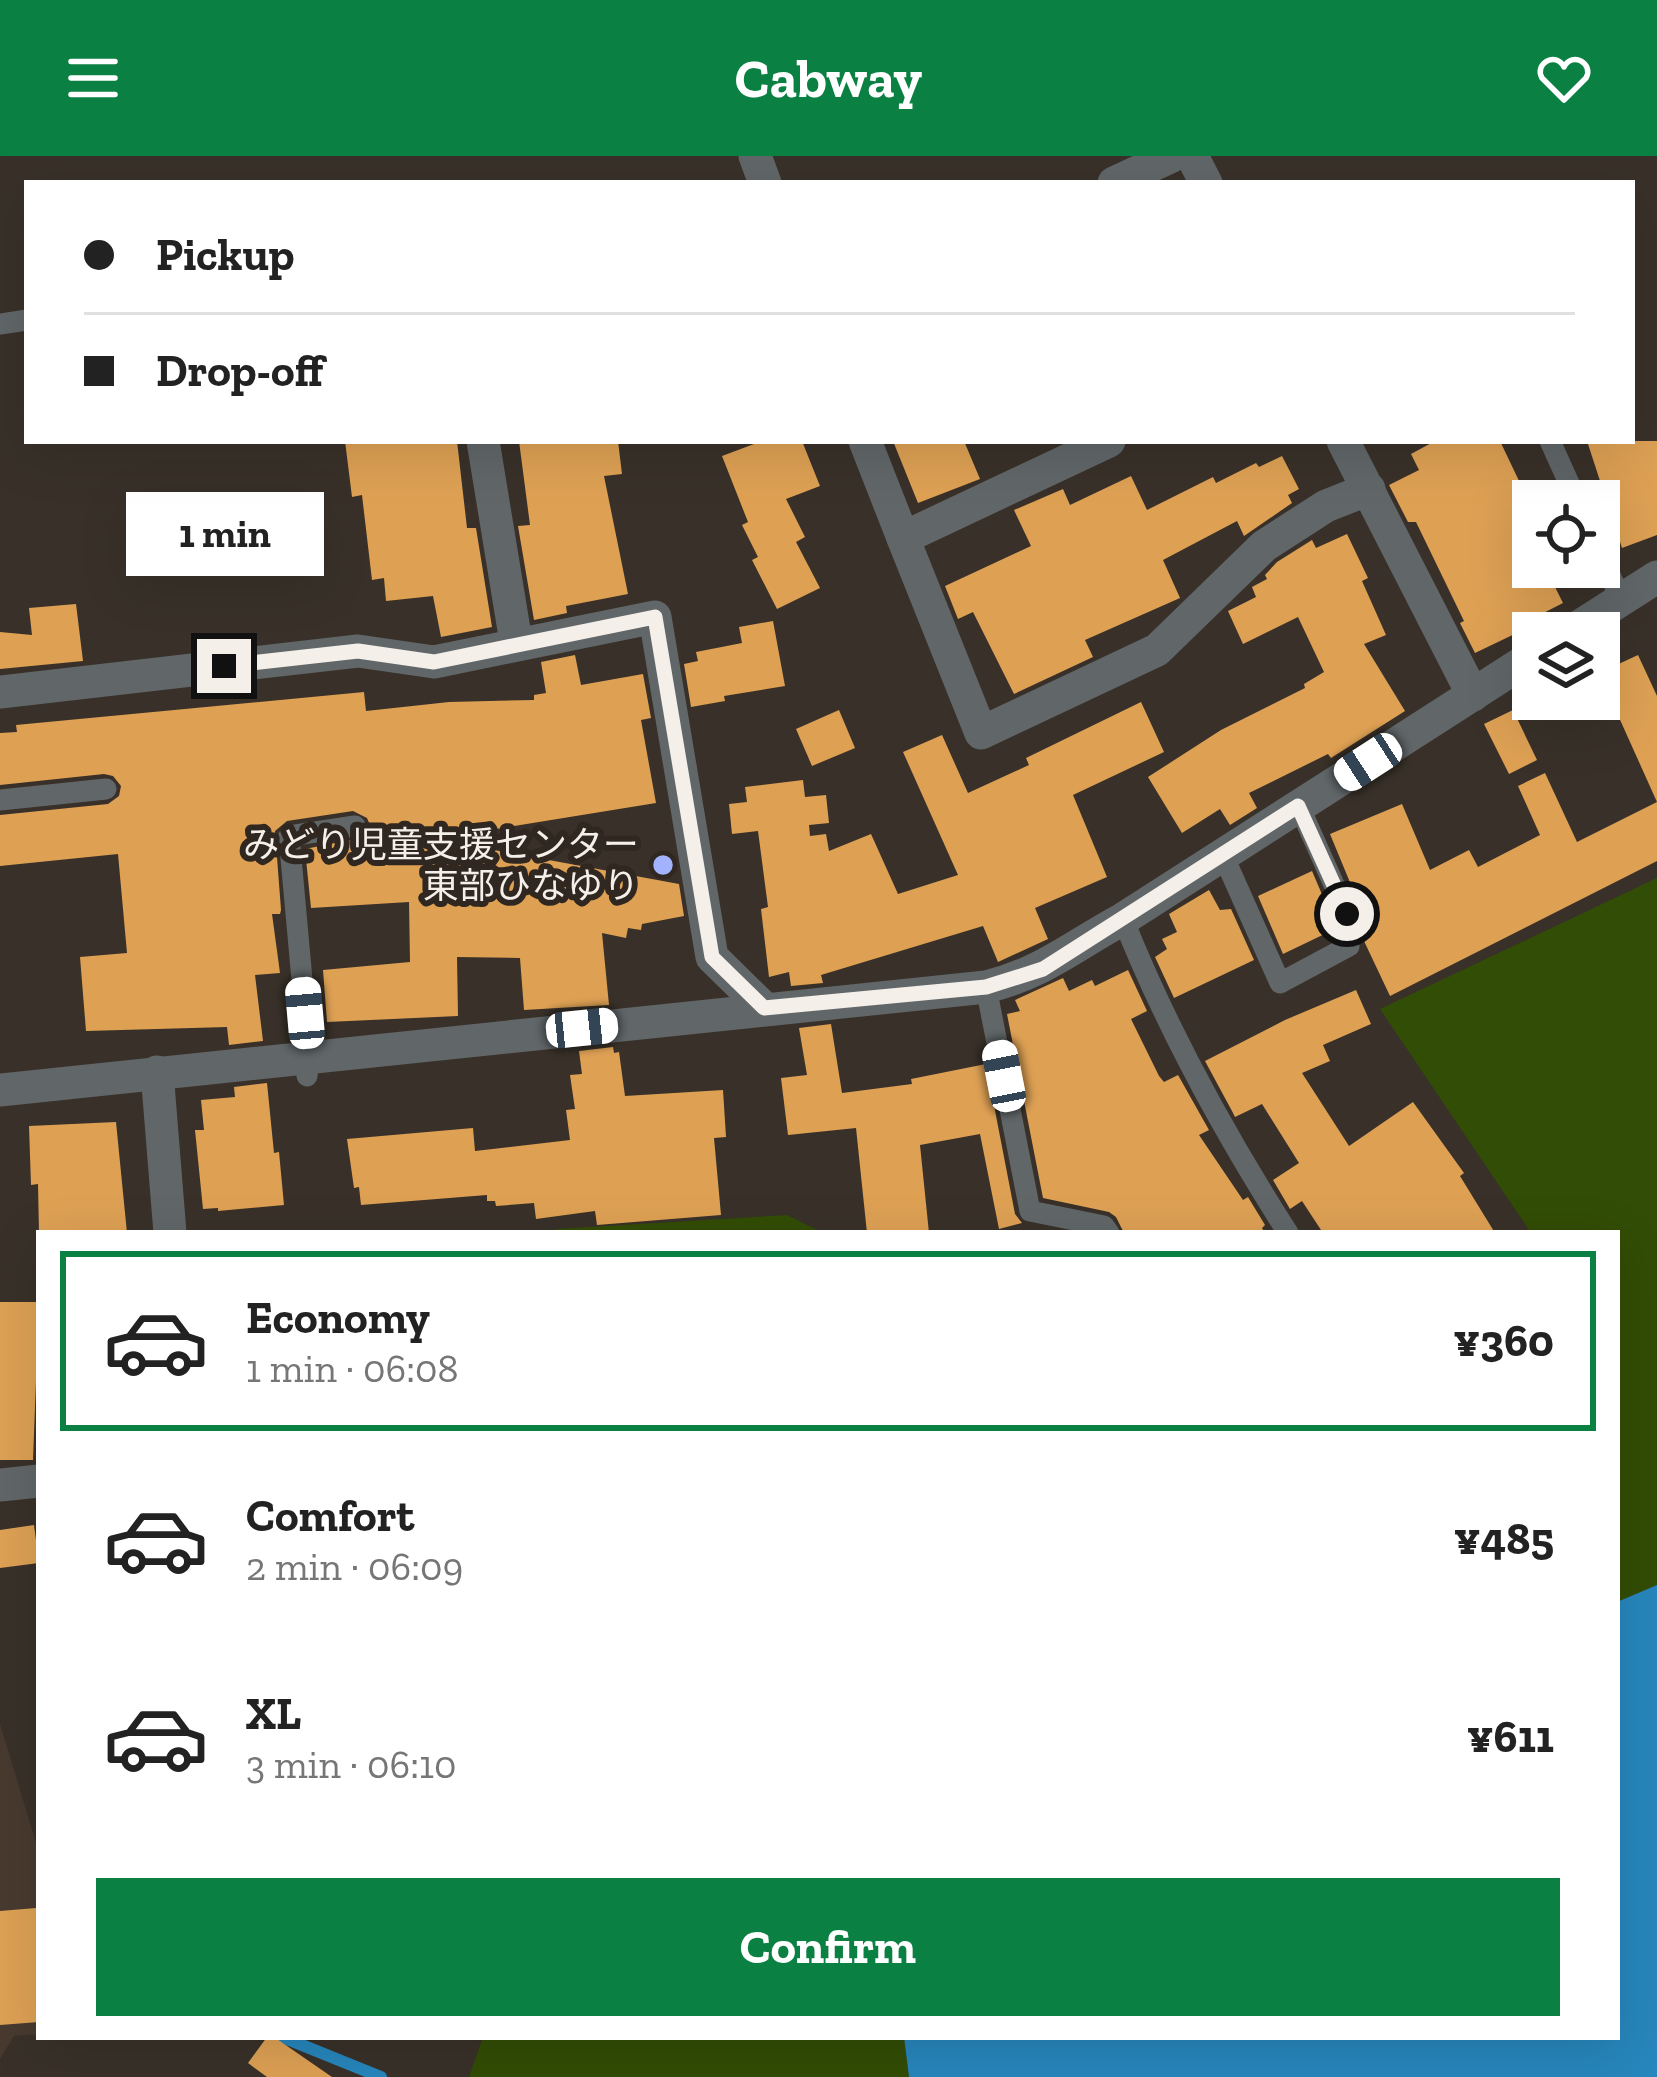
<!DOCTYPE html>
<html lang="en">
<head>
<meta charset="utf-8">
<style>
  :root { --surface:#fff; --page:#f2f2f2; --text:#222; --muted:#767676; --line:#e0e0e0; --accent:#0b8043 }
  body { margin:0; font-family:"Zilla Slab","Noto Sans JP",serif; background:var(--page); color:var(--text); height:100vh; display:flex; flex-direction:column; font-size:45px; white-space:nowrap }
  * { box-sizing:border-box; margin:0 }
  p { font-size:39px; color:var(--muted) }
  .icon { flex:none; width:66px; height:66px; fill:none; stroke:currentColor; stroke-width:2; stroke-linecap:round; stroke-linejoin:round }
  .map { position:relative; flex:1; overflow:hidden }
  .sheet { position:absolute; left:36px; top:1074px; width:1584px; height:810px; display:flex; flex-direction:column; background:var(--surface); border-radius:0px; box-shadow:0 12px 48px #0002 }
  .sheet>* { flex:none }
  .top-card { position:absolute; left:24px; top:24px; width:1611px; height:264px; border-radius:0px; box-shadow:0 12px 48px #0002; display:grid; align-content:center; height:264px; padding:0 60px; background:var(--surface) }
  .controls { position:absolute; left:1512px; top:324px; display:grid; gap:24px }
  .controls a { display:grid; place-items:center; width:108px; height:108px; border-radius:0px; background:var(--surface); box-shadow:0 12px 48px #0002; font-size:60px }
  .end { position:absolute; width:54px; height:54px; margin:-27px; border:15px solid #f5efea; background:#111; box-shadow:0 0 0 6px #111 }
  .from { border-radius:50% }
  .bubble { position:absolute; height:84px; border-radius:0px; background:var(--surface); box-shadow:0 12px 48px #0002; font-size:39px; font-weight:700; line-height:84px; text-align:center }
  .car { position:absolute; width:36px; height:72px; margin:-36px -18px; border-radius:15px; box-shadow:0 0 9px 3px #0007; background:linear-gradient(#fff 24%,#345 0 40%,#fff 0 76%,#345 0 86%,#fff 0) }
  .top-card b { display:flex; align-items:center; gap:42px; height:114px; font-size:45px }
  .top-card b+b { border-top:3px solid var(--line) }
  .top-card i { width:30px; height:30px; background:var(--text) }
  ul { padding:21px 0 0; list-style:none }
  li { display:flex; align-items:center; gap:36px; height:180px; margin:0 24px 18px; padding:0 36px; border:6px solid transparent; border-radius:0px }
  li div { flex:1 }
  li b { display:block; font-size:45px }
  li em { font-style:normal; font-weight:700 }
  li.active { border-color:var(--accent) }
  li>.icon { width:108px; height:108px; stroke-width:1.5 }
  .button { display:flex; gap:24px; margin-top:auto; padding:24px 60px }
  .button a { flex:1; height:138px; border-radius:0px; background:var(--accent); color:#fff; font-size:48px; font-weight:700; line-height:138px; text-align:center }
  header { display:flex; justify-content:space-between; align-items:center; height:156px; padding:0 60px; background:var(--accent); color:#fff; font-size:54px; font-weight:700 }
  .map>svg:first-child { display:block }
  .built { fill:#483a2f }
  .green { fill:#324d05 }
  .water { fill:#2786bc }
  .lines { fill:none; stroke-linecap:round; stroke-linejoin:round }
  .stream { stroke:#2786bc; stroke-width:12 }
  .building { fill:#dea154 }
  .service { stroke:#616769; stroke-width:21 }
  .minor { stroke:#616769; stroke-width:33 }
  .route { stroke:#f5efea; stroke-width:15 }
  .poi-dot { fill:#a2b2fd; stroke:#2f2720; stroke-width:4.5 }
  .labels { text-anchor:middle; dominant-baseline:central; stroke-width:12; stroke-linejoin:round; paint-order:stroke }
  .poi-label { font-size:36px; fill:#f5efea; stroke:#2f2720; text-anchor:end }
</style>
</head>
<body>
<header><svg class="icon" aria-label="menu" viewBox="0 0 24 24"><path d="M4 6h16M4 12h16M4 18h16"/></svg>Cabway<svg class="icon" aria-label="heart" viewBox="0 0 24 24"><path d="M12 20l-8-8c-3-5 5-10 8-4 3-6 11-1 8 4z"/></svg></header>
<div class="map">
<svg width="1657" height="1921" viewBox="0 0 1657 1921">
  <rect width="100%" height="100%" fill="#393129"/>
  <!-- built -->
  <polygon class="built" points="0,1568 39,1697 39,1878 14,1880 0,1903"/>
  <!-- green -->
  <g class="green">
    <polygon points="1657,722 1657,1429 1617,1446 1617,1077 1531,1077 1380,853"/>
    <polygon points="787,1059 823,1077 556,1077 556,1073"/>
    <polygon points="483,1881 904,1881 909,1921 469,1921"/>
  </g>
  <!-- water -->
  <polygon class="water" points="1657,1429 1657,1921 909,1921 904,1881 1617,1881 1617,1446"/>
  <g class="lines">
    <!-- stream -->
    <polyline class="stream" points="282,1881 381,1921"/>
  </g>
  <!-- building -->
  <g class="building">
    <polygon points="345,285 457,285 467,372 476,372 492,471 441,481 433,440 386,445 384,422 372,424 362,339 352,341"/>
    <polygon points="519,285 618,285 622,318 604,320 628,438 566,450 567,457 534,464 518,370 530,369"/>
    <polygon points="762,285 802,285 820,330 786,343 805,381 796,386 820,432 777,453 752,404 758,401 742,369 748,366 722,300"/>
    <polygon points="893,285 964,285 980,323 918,347"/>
    <polygon points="1435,285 1500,285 1530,348 1516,355 1533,388 1533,411 1545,411 1563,447 1520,469 1523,474 1475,497 1460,467 1464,465 1416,366 1408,366 1389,329 1419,314 1411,298"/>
    <polygon points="1587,285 1657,285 1657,379 1622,392"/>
    <polygon points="1282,300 1299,333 1288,339 1292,347 1244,380 1237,365 1163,404 1180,442 1085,484 1093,501 1014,538 973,456 958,463 945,430 1031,390 1014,354 1063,333 1070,349 1131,320 1147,354 1213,321 1216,327 1256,307 1259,311"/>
    <polygon points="1347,378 1368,422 1362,425 1386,479 1364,488 1405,555 1331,602 1328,598 1249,637 1257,652 1230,669 1220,653 1182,677 1148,621 1221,574 1305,532 1304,528 1324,516 1298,461 1243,488 1228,455 1256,441 1252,431 1267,423 1265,419 1277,406 1312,384 1316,392"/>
    <polygon points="76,448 83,505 0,513 0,476 32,479 29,452"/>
    <polygon points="773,465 785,530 724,540 725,545 691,551 684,508 698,505 696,496 742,487 739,471"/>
    <polygon points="575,499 581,529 643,518 651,562 641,564 656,647 434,683 679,728 684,760 642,768 641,774 628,772 626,782 602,777 609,849 524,854 520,802 457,801 458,860 327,866 323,814 410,806 409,746 311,752 305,693 365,681 370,669 367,662 353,655 287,665 275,675 281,754 280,758 272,758 280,817 255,819 263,885 229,889 227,871 86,875 80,801 127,797 118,698 0,710 0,659 108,648 119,640 121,630 113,620 104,618 0,629 0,577 17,576 16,569 364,536 366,555 449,546 534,544 534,539 546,537 541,506"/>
    <polygon points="1638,499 1657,540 1657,646 1599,517"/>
    <polygon points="1141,546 1164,596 1073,639 1107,721 1035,752 1048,783 998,806 983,770 821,819 823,827 791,830 789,816 769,821 761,753 768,751 758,675 732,678 729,648 747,646 745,631 803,624 805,641 826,639 829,667 809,669 810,680 826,678 829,695 871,678 898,738 958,719 903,596 942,579 968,637 1029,609 1026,602"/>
    <polygon points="839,554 855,592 812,610 796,573"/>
    <polygon points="1513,554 1537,604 1509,618 1484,568"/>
    <polygon points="1545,617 1577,686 1657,646 1657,705 1390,840 1364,785 1361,753 1330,678 1402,648 1430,714 1469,694 1478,711 1540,679 1518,630"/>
    <polygon points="1312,715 1332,762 1333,774 1283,798 1258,740"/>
    <polygon points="1209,734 1220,754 1231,753 1254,804 1174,842 1155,801 1167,793 1162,783 1177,776 1169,758"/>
    <polygon points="1128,814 1147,855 1131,863 1159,920 1164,926 1178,919 1209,974 1199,979 1243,1044 1248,1041 1265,1069 1262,1072 1265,1077 1124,1077 1116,1061 1109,1056 1043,1042 1007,858 1020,855 1015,844 1063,822 1069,835 1092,824 1095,830"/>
    <polygon points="1356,834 1371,868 1323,889 1330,905 1302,917 1349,990 1413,946 1464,1017 1460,1020 1495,1077 1323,1077 1302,1045 1290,1053 1273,1024 1299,1007 1262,948 1235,961 1232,955 1205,905 1285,864"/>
    <polygon points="831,868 842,937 912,928 911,923 986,908 1015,1058 1022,1067 999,1073 980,978 920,989 929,1077 867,1077 856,972 788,979 781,922 807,919 799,872"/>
    <polygon points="613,891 614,897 619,896 625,940 723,934 726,981 714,982 721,1059 597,1069 595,1055 536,1063 534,1047 496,1050 495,1045 487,1045 487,1039 361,1049 359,1031 354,1032 347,983 473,972 475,995 570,984 566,954 575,953 570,919 582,918 579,895"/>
    <polygon points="267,927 274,997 279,996 284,1049 218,1055 218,1052 203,1053 195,974 204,974 201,944 235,941 234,931"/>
    <polygon points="116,966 127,1077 39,1077 38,1028 31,1029 29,970"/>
    <polygon points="0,1146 39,1146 33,1304 0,1304"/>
    <polygon points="34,1369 39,1407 0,1412 0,1374"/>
    <polygon points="36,1752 39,1866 0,1869 0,1755"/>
    <polygon points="267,1881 274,1881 332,1921 267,1921 248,1907"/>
  </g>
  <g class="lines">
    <!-- service -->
    <g class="service">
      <polyline points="0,168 27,164"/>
      <polyline points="1550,285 1577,345"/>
      <polyline points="1599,394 1621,444"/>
      <polyline points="0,644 106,633"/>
      <polyline points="1223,699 1280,827 1349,790 1347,758 1299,650"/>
      <path d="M 1123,763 C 1167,873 1224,977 1288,1077"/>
      <polyline points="986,831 1030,1055 1104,1070 1109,1077"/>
      <polyline points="307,920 309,901 289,680 355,670"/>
    </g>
    <!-- minor -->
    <g class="minor">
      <polyline points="755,0 765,27"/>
      <polyline points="1192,0 1206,27"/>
      <polyline points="1114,27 1172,0"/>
      <polyline points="483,285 516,486"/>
      <polyline points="865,285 903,382 1109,285"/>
      <polyline points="1343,285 1473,539"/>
      <polyline points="903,382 981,577 1157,494 1264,390 1326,350 1369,333"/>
      <polyline points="1569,477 1657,421"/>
      <polyline points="0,536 358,495 434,506 655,461 712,801 764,852"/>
      <polyline points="157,916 170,1077"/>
      <path d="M 0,934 L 986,831 C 1043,817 1073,790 1123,763 L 1533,500"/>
      <polyline points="0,1329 39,1325"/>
    </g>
  </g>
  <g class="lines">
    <!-- route -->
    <polyline class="route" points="224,510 358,495 434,506 655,461 712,801 764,852 986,831 1043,813 1298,650 1347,758"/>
  </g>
  <!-- markers -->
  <circle class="poi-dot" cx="663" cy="709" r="12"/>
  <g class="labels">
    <!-- poi labels -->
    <g class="poi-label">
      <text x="639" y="688">みどり児童支援センター<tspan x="639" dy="41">東部ひなゆり</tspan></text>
    </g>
  </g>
</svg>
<div class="controls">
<a><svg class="icon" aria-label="locate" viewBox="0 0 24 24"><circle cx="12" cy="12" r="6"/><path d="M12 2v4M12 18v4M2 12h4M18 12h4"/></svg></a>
<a><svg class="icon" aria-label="layers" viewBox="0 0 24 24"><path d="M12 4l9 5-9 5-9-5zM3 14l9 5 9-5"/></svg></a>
</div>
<i class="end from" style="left:1347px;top:758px"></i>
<i class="end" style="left:224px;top:510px"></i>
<div class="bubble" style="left:126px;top:336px;width:198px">1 min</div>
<i class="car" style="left:1368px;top:606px;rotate:237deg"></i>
<i class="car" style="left:305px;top:857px;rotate:355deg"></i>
<i class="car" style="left:582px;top:872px;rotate:84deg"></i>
<i class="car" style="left:1004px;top:920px;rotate:349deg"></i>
<div class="top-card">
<b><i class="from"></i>Pickup</b>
<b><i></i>Drop-off</b>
</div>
<section class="sheet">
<ul>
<li class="active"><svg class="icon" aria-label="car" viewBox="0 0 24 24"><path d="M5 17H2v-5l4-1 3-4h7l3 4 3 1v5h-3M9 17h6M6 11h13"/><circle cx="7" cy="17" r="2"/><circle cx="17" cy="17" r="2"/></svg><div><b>Economy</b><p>1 min · 06:08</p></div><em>¥360</em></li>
<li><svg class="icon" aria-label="car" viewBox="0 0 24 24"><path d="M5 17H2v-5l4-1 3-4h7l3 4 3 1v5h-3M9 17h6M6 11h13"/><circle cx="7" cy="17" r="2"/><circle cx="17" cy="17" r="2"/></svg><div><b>Comfort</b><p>2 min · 06:09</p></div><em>¥485</em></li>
<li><svg class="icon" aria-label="car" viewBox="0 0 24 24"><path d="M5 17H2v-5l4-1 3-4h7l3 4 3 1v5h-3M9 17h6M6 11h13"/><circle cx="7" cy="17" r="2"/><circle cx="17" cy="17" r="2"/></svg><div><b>XL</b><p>3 min · 06:10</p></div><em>¥611</em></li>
</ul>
<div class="button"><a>Confirm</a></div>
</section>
</div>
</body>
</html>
